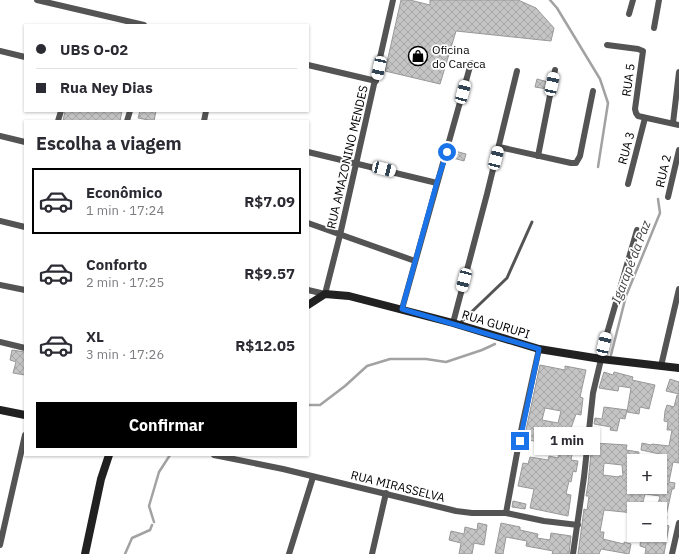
<!DOCTYPE html>
<html lang="pt">
<head>
<meta charset="utf-8">
<style>
  :root { --surface:#fff; --page:#f7f7f7; --text:#2b2b33; --muted:#7c7c81; --line:#e1e1e2; --accent:#000 }
  body { margin:0; font-family:"IBM Plex Sans",sans-serif; background:var(--page); color:var(--text); height:100vh; display:flex; flex-direction:column; font-size:15px; white-space:nowrap }
  * { box-sizing:border-box; margin:0 }
  p { font-size:13px; color:var(--muted) }
  .icon { flex:none; width:22px; height:22px; fill:none; stroke:currentColor; stroke-width:2; stroke-linecap:round; stroke-linejoin:round }
  .map { position:relative; flex:1; overflow:hidden }
  .side { position:absolute; left:24px; top:120px; width:285px; height:336px; display:flex; flex-direction:column; background:var(--surface); border-radius:0px; box-shadow:0 1px 3px #0004 }
  .side>* { flex:none }
  .banner { position:absolute; left:24px; top:24px; width:285px; height:88px; border-radius:0px; box-shadow:0 1px 3px #0004; display:grid; align-content:center; height:88px; padding:0 12px; background:var(--surface) }
  .buttons { position:absolute; left:627px; top:454px; display:grid; gap:8px }
  .buttons a { display:grid; place-items:center; width:40px; height:40px; border-radius:0px; background:var(--surface); box-shadow:0 1px 3px #0004; font-size:20px }
  .end { position:absolute; width:18px; height:18px; margin:-9px; border:5px solid #1a73e8; background:#fff; box-shadow:0 0 0 2px #fff }
  .from { border-radius:50% }
  .bubble { position:absolute; height:28px; border-radius:0px; background:var(--surface); box-shadow:0 1px 3px #0004; font-size:13px; font-weight:700; line-height:28px; text-align:center }
  .car { position:absolute; width:12px; height:24px; margin:-12px -6px; border-radius:5px; box-shadow:0 0 3px 1px #0007; background:linear-gradient(#fff 24%,#345 0 40%,#fff 0 76%,#345 0 86%,#fff 0) }
  .banner b { display:flex; align-items:center; gap:14px; height:38px; font-size:15px }
  .banner b+b { border-top:1px solid var(--line) }
  .banner i { width:10px; height:10px; background:var(--text) }
  ul { padding:0; list-style:none }
  li { display:flex; align-items:center; gap:12px; height:66px; margin:0 8px 6px; padding:0 4px; border:2px solid transparent; border-radius:0px }
  li div { flex:1 }
  li b { display:block; font-size:15px }
  li em { font-style:normal; font-weight:700 }
  li.on { border-color:var(--accent) }
  li>.icon { width:36px; height:36px; stroke-width:1.5 }
  h2 { padding:0 12px; font-size:18px; line-height:48px }
  .cta { display:flex; gap:8px; margin-top:auto; padding:8px 12px }
  .cta a { flex:1; height:46px; border-radius:0px; background:var(--accent); color:#fff; font-size:16px; font-weight:700; line-height:46px; text-align:center }
  .map>svg:first-child { display:block }
  .lines { fill:none; stroke-linecap:round; stroke-linejoin:round }
  .stream { stroke:#a2a2a2; stroke-width:2.5 }
  .building { fill:url(#building-cross-hatch); stroke:#989898; fill-rule:evenodd }
  .lane { stroke:#545454; stroke-width:3 }
  .street { stroke:#545454; stroke-width:6 }
  .secondary { stroke:#212121; stroke-width:8 }
  .route { stroke:#1a73e8; stroke-width:5 }
  .labels { text-anchor:middle; dominant-baseline:central; stroke-width:3.5; stroke-linejoin:round; paint-order:stroke }
  .poi-label { font-size:12px; fill:#000; stroke:#fff; text-anchor:start }
  .street-label { font-size:12px; fill:#000; stroke:#fff }
  .water-label { font-size:13px; font-style:italic; fill:#434343; stroke:#fff }
</style>
</head>
<body>
<div class="map">
<svg width="679" height="554" viewBox="0 0 679 554">
  <defs>
    <pattern id="building-cross-hatch" width="8" height="8" patternUnits="userSpaceOnUse"><rect width="8" height="8" fill="#c4c4c4"/><path d="M0 0l8 8M0 8l8-8" fill="none" stroke="#a7a7a7"/></pattern>
  </defs>
  <rect width="100%" height="100%" fill="#fff"/>
  <g class="lines">
    <!-- stream -->
    <g class="stream">
      <polyline points="550,0 557,8 600,79 608,103 598,167"/>
      <polyline points="611,355 626,296 660,213 658,199"/>
      <polyline points="308,405 320,405 345,386 367,366 390,359 426,359 446,362 482,350 495,344"/>
      <polyline points="154,522 149,506 159,472 170,455"/>
      <polyline points="125,554 132,538 150,530 152,525"/>
    </g>
  </g>
  <!-- building -->
  <g class="building">
    <polygon points="401,0 410,0 430,5 430,0 518,0 536,8 554,28 551,41 456,31 440,84 385,71"/>
    <polygon points="537,79 548,82 547,89 535,87"/>
    <polygon points="65,111 122,111 120,121 63,121"/>
    <polygon points="140,111 156,111 154,121 138,118"/>
    <polygon points="455,151 466,154 464,161 453,158"/>
    <polygon points="12,350 25,352 25,375 13,373 16,362 10,360"/>
    <path d="M 540,365 L 565,370 L 565,366 L 586,370 L 580,397 L 583,398 L 581,415 L 576,414 L 571,428 L 578,429 L 576,437 L 573,436 L 570,450 L 573,450 L 571,460 L 578,461 L 576,472 L 573,471 L 571,482 L 569,481 L 566,494 L 571,495 L 568,516 L 530,508 L 534,489 L 518,486 L 523,463 L 528,464 L 530,457 L 548,460 L 549,456 L 558,458 L 561,445 L 540,440 L 539,442 L 524,439 ZM 545,408 L 561,411 L 558,423 L 542,420 Z"/>
    <polygon points="604,372 613,375 614,372 633,377 632,380 655,385 649,409 640,407 639,414 627,412 631,388 619,386 618,391 599,388"/>
    <polygon points="670,379 679,382 679,394 666,391"/>
    <path d="M 677,395 L 679,395 L 679,463 L 673,462 L 669,482 L 675,483 L 674,489 L 672,489 L 666,516 L 667,516 L 666,525 L 669,526 L 664,554 L 645,554 L 646,548 L 640,546 L 641,535 L 660,535 L 660,509 L 657,509 L 660,496 L 645,494 L 643,502 L 641,501 L 640,509 L 634,509 L 634,513 L 604,510 L 600,532 L 604,532 L 603,539 L 624,544 L 624,542 L 631,544 L 629,554 L 601,549 L 599,554 L 578,554 L 584,509 L 587,510 L 589,496 L 586,496 L 588,484 L 591,453 L 593,454 L 594,443 L 627,445 L 626,450 L 639,452 L 638,461 L 634,461 L 634,487 L 641,487 L 656,490 L 657,489 L 660,489 L 660,454 L 641,450 L 642,443 L 651,445 L 652,444 L 669,446 L 672,430 L 667,430 L 668,422 L 664,421 L 665,411 L 667,405 L 674,407 ZM 604,463 L 622,465 L 623,476 L 619,476 L 619,477 L 603,475 Z"/>
    <polygon points="604,407 627,410 625,419 620,418 617,431 610,430 611,427 594,424 595,418 602,419"/>
    <polygon points="513,501 526,504 525,509 512,507"/>
    <polygon points="478,523 487,525 484,545 474,543 472,554 459,554 461,543 449,540 451,531 464,534 465,527 477,530"/>
    <polygon points="501,523 520,527 520,530 538,534 537,538 550,540 551,533 571,536 569,554 552,554 553,551 526,546 527,541 506,537 503,554 495,553"/>
  </g>
  <g class="lines">
    <!-- lane -->
    <polyline class="lane" points="460,323 507,278 532,222"/>
    <!-- street -->
    <g class="street">
      <polyline points="37,0 144,25"/>
      <polyline points="629,14 633,0"/>
      <polyline points="654,28 659,0"/>
      <polyline points="607,45 638,49 643,51 635,109 636,113 638,116 679,125"/>
      <polyline points="0,51 25,57"/>
      <polyline points="308,65 376,81"/>
      <polyline points="58,121 61,111"/>
      <polyline points="127,121 130,111"/>
      <polyline points="204,121 206,111"/>
      <polyline points="673,123 679,72"/>
      <polyline points="0,136 25,142"/>
      <polyline points="499,147 571,163 576,163 580,156 593,91"/>
      <polyline points="308,152 437,183"/>
      <polyline points="538,156 555,70"/>
      <polyline points="628,184 645,118"/>
      <polyline points="668,197 679,150"/>
      <polyline points="0,221 25,227"/>
      <polyline points="308,223 415,261"/>
      <polyline points="0,285 25,290"/>
      <polyline points="308,290 325,294 340,235 393,0"/>
      <polyline points="402,309 471,63"/>
      <polyline points="453,323 487,194 517,71"/>
      <polyline points="0,342 25,348"/>
      <polyline points="661,366 679,289"/>
      <polyline points="214,455 283,469 456,511 472,513 506,513 544,521 578,525"/>
      <polyline points="506,513 522,426 539,349"/>
      <polyline points="0,545 25,435"/>
      <polyline points="289,554 313,477"/>
      <polyline points="372,554 386,493"/>
      <polyline points="573,554 584,477 593,393 608,330 637,230"/>
      <polyline points="672,554 679,523"/>
    </g>
    <!-- secondary -->
    <g class="secondary">
      <polyline points="308,305 325,294 349,296 453,323 539,349 601,359 679,368"/>
      <polyline points="0,410 25,415"/>
      <polyline points="85,554 101,479 109,455"/>
    </g>
  </g>
  <g class="lines">
    <!-- route -->
    <polyline class="route" points="447,152 437,182 402,309 539,349 520,441"/>
  </g>
  <!-- icons -->
  <defs>
    <symbol id="shop-ring" viewBox="-11 -11 22 22"><circle r="9.5" fill="#fff" stroke="#000" stroke-width="1.5"/><path d="M-5-2.5h2.3a2.7 3.5 0 0 1 5.4 0H5L5.5 6h-11ZM-1.5-2.5h3a1.5 2.3 0 0 0-3 0Z" fill="#000"/></symbol>
  </defs>
  <g fill-rule="evenodd">
    <use href="#shop-ring" x="407" y="45" width="22" height="22"/>
  </g>
  <g class="labels">
    <!-- poi labels -->
    <g class="poi-label">
      <text x="432" y="49">Oficina<tspan x="432" dy="14">do Careca</tspan></text>
    </g>
    <!-- street labels -->
    <g class="street-label">
      <text transform="translate(628 80) rotate(-82)">RUA 5</text>
      <text transform="translate(626 148) rotate(-75)">RUA 3</text>
      <text transform="translate(347 157) rotate(-77)">RUA AMAZONINO MENDES</text>
      <text transform="translate(663 171) rotate(-77)">RUA 2</text>
      <text transform="translate(496 324) rotate(17)">RUA GURUPI</text>
      <text transform="translate(398 486) rotate(14)">RUA MIRASSELVA</text>
    </g>
    <!-- water labels -->
    <g class="water-label">
      <text transform="translate(631 262) rotate(-69)">Igarapé da Paz</text>
    </g>
  </g>
</svg>
<div class="buttons">
<a>+</a>
<a>−</a>
</div>
<i class="end from" style="left:447px;top:152px"></i>
<i class="end" style="left:520px;top:441px"></i>
<div class="bubble" style="left:534px;top:427px;width:66px">1 min</div>
<i class="car" style="left:379px;top:68px;rotate:192deg"></i>
<i class="car" style="left:552px;top:84px;rotate:12deg"></i>
<i class="car" style="left:463px;top:92px;rotate:15deg"></i>
<i class="car" style="left:496px;top:158px;rotate:14deg"></i>
<i class="car" style="left:384px;top:169px;rotate:104deg"></i>
<i class="car" style="left:464px;top:280px;rotate:195deg"></i>
<i class="car" style="left:604px;top:344px;rotate:13deg"></i>
<div class="banner">
<b><i class="from"></i>UBS O-02</b>
<b><i></i>Rua Ney Dias</b>
</div>
<section class="side">
<h2>Escolha a viagem</h2>
<ul>
<li class="on"><svg class="icon" aria-label="car" viewBox="0 0 24 24"><path d="M5 17H2v-5l4-1 3-4h7l3 4 3 1v5h-3M9 17h6M6 11h13"/><circle cx="7" cy="17" r="2"/><circle cx="17" cy="17" r="2"/></svg><div><b>Econômico</b><p>1 min · 17:24</p></div><em>R$7.09</em></li>
<li><svg class="icon" aria-label="car" viewBox="0 0 24 24"><path d="M5 17H2v-5l4-1 3-4h7l3 4 3 1v5h-3M9 17h6M6 11h13"/><circle cx="7" cy="17" r="2"/><circle cx="17" cy="17" r="2"/></svg><div><b>Conforto</b><p>2 min · 17:25</p></div><em>R$9.57</em></li>
<li><svg class="icon" aria-label="car" viewBox="0 0 24 24"><path d="M5 17H2v-5l4-1 3-4h7l3 4 3 1v5h-3M9 17h6M6 11h13"/><circle cx="7" cy="17" r="2"/><circle cx="17" cy="17" r="2"/></svg><div><b>XL</b><p>3 min · 17:26</p></div><em>R$12.05</em></li>
</ul>
<div class="cta"><a>Confirmar</a></div>
</section>
</div>
</body>
</html>
